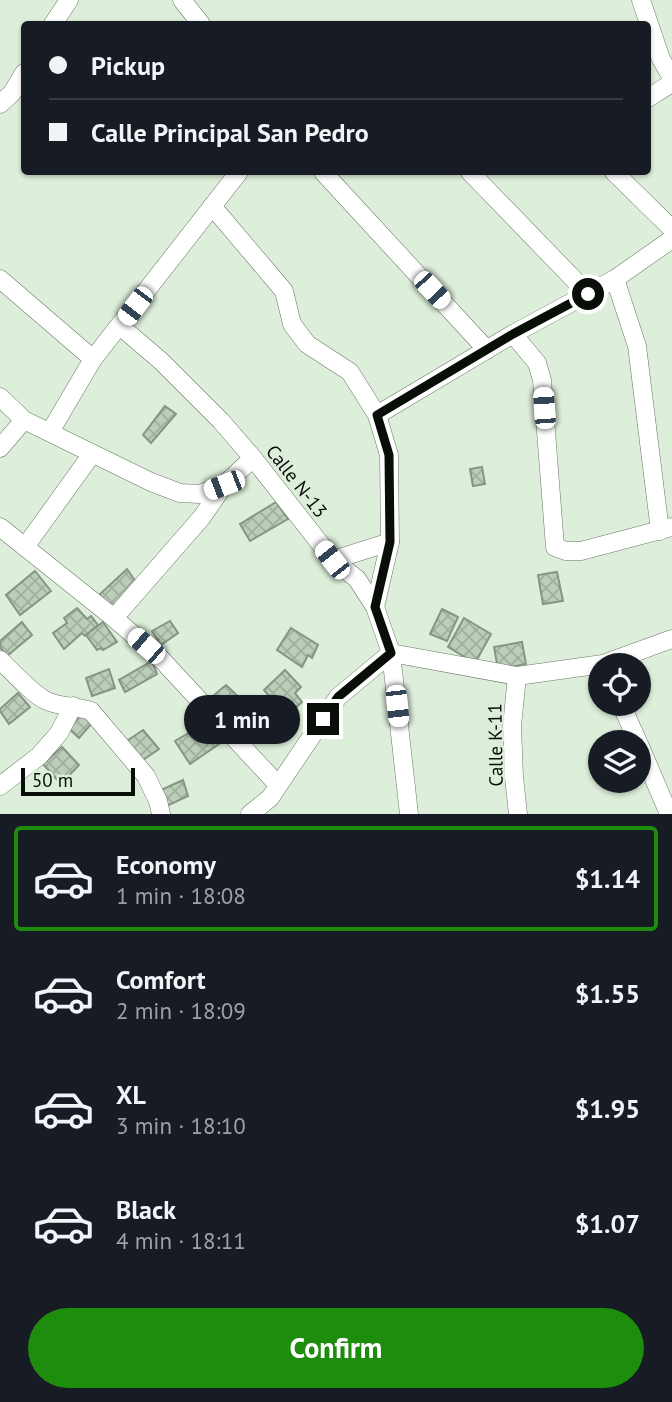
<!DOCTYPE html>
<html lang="en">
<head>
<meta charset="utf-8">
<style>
  :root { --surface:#171b24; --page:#20242c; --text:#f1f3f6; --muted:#9ea1a6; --line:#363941; --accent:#1e8c0d }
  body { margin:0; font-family:"PT Sans",sans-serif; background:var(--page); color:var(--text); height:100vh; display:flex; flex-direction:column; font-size:26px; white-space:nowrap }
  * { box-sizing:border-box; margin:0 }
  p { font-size:23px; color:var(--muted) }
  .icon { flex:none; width:38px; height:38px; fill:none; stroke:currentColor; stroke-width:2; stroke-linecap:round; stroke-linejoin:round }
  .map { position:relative; height:814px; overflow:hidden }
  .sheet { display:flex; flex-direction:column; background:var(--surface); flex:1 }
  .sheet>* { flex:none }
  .top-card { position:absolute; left:21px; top:21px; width:630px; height:154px; border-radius:7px; box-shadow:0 2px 5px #0004; display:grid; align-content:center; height:154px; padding:0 28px; background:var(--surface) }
  .tools { position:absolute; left:588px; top:653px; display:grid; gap:14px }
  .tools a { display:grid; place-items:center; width:63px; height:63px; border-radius:50%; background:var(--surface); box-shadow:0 2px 5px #0004; font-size:35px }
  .scale { position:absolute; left:21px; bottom:18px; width:114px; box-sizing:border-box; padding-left:7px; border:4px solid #090e08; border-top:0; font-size:19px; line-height:24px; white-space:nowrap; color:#090e08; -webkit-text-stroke:5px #ddeeda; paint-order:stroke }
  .end { position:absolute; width:32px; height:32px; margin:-16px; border:9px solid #090e08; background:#fff; box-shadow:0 0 0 4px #fff }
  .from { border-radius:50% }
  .bubble { position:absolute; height:49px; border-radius:24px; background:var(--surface); box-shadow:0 2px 5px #0004; font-size:23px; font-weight:600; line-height:49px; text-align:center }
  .car { position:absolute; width:21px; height:42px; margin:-21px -10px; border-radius:9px; box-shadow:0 0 5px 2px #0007; background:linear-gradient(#fff 24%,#345 0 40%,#fff 0 76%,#345 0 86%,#fff 0) }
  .top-card b { display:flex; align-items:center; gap:24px; height:66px; font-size:26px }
  .top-card b+b { border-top:2px solid var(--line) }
  .top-card i { width:18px; height:18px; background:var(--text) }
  ul { padding:12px 0 0; list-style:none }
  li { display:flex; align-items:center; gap:21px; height:105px; margin:0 14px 10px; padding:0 14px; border:4px solid transparent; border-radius:7px }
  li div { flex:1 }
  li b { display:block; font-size:26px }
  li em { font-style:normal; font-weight:600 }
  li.on { border-color:var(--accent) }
  li>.icon { width:63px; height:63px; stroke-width:1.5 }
  .action { display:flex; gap:14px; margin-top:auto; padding:14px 28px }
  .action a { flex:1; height:80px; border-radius:42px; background:var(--accent); color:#fff; font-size:28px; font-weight:600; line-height:80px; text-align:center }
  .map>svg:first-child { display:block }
  .building { fill:url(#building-cross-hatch); stroke:#869684; stroke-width:2 }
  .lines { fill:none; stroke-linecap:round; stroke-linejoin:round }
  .street-casing { stroke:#6b7968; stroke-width:19 }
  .street { stroke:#fff; stroke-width:18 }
  .route { stroke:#090e08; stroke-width:9 }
  .labels { text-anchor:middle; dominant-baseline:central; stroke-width:5; stroke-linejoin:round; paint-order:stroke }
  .street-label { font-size:19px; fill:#090e08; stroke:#ddeeda }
</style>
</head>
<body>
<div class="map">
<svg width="672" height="814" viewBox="0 0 672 814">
  <defs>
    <pattern id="building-cross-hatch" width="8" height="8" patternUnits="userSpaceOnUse" patternTransform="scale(1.75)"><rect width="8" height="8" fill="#bccdba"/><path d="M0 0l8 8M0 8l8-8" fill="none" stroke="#a0af9e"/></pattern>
  </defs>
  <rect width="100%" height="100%" fill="#ddeeda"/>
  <!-- building -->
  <g class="building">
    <polygon points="165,406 176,414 151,443 143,435"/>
    <polygon points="482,467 485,484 473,486 470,469"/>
    <polygon points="276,502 288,519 250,541 240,524"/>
    <polygon points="127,569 138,585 111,609 99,595"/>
    <polygon points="35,571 51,591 20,615 6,595"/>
    <polygon points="557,572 563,601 543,604 538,575"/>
    <polygon points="77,608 87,619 91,616 98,625 85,636 82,633 64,649 53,633 67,623 64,618"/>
    <polygon points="442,609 458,617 447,641 430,634"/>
    <polygon points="464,618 491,634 475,663 448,647"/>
    <polygon points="170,621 178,633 161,645 152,631"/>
    <polygon points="22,622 32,635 7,656 0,647 0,641"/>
    <polygon points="103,622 117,642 103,650 101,648 97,650 86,635"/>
    <polygon points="291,628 318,645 312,658 308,655 302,667 277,650"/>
    <polygon points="522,642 526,664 498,669 494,647"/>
    <polygon points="152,661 157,674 125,692 119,680"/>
    <polygon points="109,669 115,688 92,696 86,678"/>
    <polygon points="285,670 301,687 295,693 302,702 286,716 264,690"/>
    <polygon points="226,685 244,702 225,721 207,701"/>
    <polygon points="18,693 30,707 9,724 0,711 0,709"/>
    <polygon points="87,715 93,722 79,738 69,729 79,716"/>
    <polygon points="204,724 219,744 190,764 175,741"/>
    <polygon points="143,730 159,749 140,762 124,743"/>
    <polygon points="62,747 79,765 61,784 43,764"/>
    <polygon points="183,780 188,796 167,806 161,790"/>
  </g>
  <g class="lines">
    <defs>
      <g id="street">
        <polyline points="182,0 201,24"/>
        <polyline points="641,0 661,59 672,78"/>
        <polyline points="53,24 69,0"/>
        <polyline points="648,98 672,83"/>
        <polyline points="0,104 12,93 24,73"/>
        <polyline points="323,172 487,350"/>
        <polyline points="470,172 588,294"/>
        <polyline points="614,172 672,229"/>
        <polyline points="212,206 284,291 292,324 307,344 350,372 377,415 389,455 390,542 375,607"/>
        <polyline points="0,279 93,359"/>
        <polyline points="615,279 637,346 660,531"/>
        <polyline points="120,326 161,361 221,421 253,458 333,560 357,579 375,607 391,653 409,814"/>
        <polyline points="513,334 537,363 542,380 555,547 566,551 581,551 672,527"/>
        <polyline points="0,397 24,420 151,482 180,493 200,494 224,485"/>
        <polyline points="377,415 513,334 615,279 672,239"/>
        <polyline points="50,432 93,359 239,172"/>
        <polyline points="0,448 24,420"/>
        <polyline points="0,527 114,618 162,660 278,785"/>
        <polyline points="25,547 92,454"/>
        <polyline points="333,560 390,542"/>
        <polyline points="114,618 202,517 224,485 253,458"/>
        <path d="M 0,660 C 12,671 33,695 47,701 C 56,706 79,707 91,711 L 146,776 L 158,801 L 161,814"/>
        <polyline points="517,676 512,726 514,777 518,814"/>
        <polyline points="621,704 638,742"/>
        <polyline points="639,744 669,814"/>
        <polyline points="0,786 39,756 59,733 73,706"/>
        <polyline points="250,814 270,798 338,697 391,653 517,676 603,664 672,639"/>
      </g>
    </defs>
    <!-- street casing -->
    <use href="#street" class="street-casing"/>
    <!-- street -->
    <use href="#street" class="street"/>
  </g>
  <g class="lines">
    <!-- route -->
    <polyline class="route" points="323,719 338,697 391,653 375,607 390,542 389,455 377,415 513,334 588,294"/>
  </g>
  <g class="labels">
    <!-- street labels -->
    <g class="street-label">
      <text transform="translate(297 481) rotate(52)">Calle N-13</text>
      <text transform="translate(495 745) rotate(-91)">Calle K-11</text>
    </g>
  </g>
</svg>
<div class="tools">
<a><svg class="icon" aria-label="locate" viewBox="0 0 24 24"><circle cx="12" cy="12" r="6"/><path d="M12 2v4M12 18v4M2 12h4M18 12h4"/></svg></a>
<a><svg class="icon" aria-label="layers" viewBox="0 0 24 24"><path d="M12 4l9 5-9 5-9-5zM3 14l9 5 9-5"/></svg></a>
</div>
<div class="scale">50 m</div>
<i class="end from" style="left:588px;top:294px"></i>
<i class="end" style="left:323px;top:719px"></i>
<div class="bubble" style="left:184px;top:695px;width:116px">1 min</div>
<i class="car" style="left:432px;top:290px;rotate:137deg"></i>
<i class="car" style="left:135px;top:306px;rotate:217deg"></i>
<i class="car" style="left:544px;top:408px;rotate:356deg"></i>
<i class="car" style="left:224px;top:485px;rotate:249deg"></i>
<i class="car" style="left:332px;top:560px;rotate:322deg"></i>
<i class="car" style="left:146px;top:646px;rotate:311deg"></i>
<i class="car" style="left:397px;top:706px;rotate:174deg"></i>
<div class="top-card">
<b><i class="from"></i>Pickup</b>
<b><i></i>Calle Principal San Pedro</b>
</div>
</div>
<section class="sheet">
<ul>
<li class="on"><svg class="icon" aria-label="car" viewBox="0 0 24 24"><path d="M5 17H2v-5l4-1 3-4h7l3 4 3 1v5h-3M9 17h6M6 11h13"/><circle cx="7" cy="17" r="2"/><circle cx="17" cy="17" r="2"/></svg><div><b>Economy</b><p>1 min · 18:08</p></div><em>$1.14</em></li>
<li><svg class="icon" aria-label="car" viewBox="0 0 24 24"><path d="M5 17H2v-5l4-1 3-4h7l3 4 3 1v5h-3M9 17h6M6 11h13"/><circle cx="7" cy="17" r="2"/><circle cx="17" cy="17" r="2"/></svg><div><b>Comfort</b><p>2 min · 18:09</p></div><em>$1.55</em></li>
<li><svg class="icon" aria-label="car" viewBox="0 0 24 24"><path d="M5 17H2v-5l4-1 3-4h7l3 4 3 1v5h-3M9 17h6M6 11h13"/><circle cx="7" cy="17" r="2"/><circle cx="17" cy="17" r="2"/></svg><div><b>XL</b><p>3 min · 18:10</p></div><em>$1.95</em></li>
<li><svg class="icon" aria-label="car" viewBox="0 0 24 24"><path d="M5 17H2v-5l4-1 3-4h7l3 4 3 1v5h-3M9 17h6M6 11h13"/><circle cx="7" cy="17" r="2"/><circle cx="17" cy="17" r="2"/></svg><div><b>Black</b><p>4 min · 18:11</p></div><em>$1.07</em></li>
</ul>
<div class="action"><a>Confirm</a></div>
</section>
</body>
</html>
